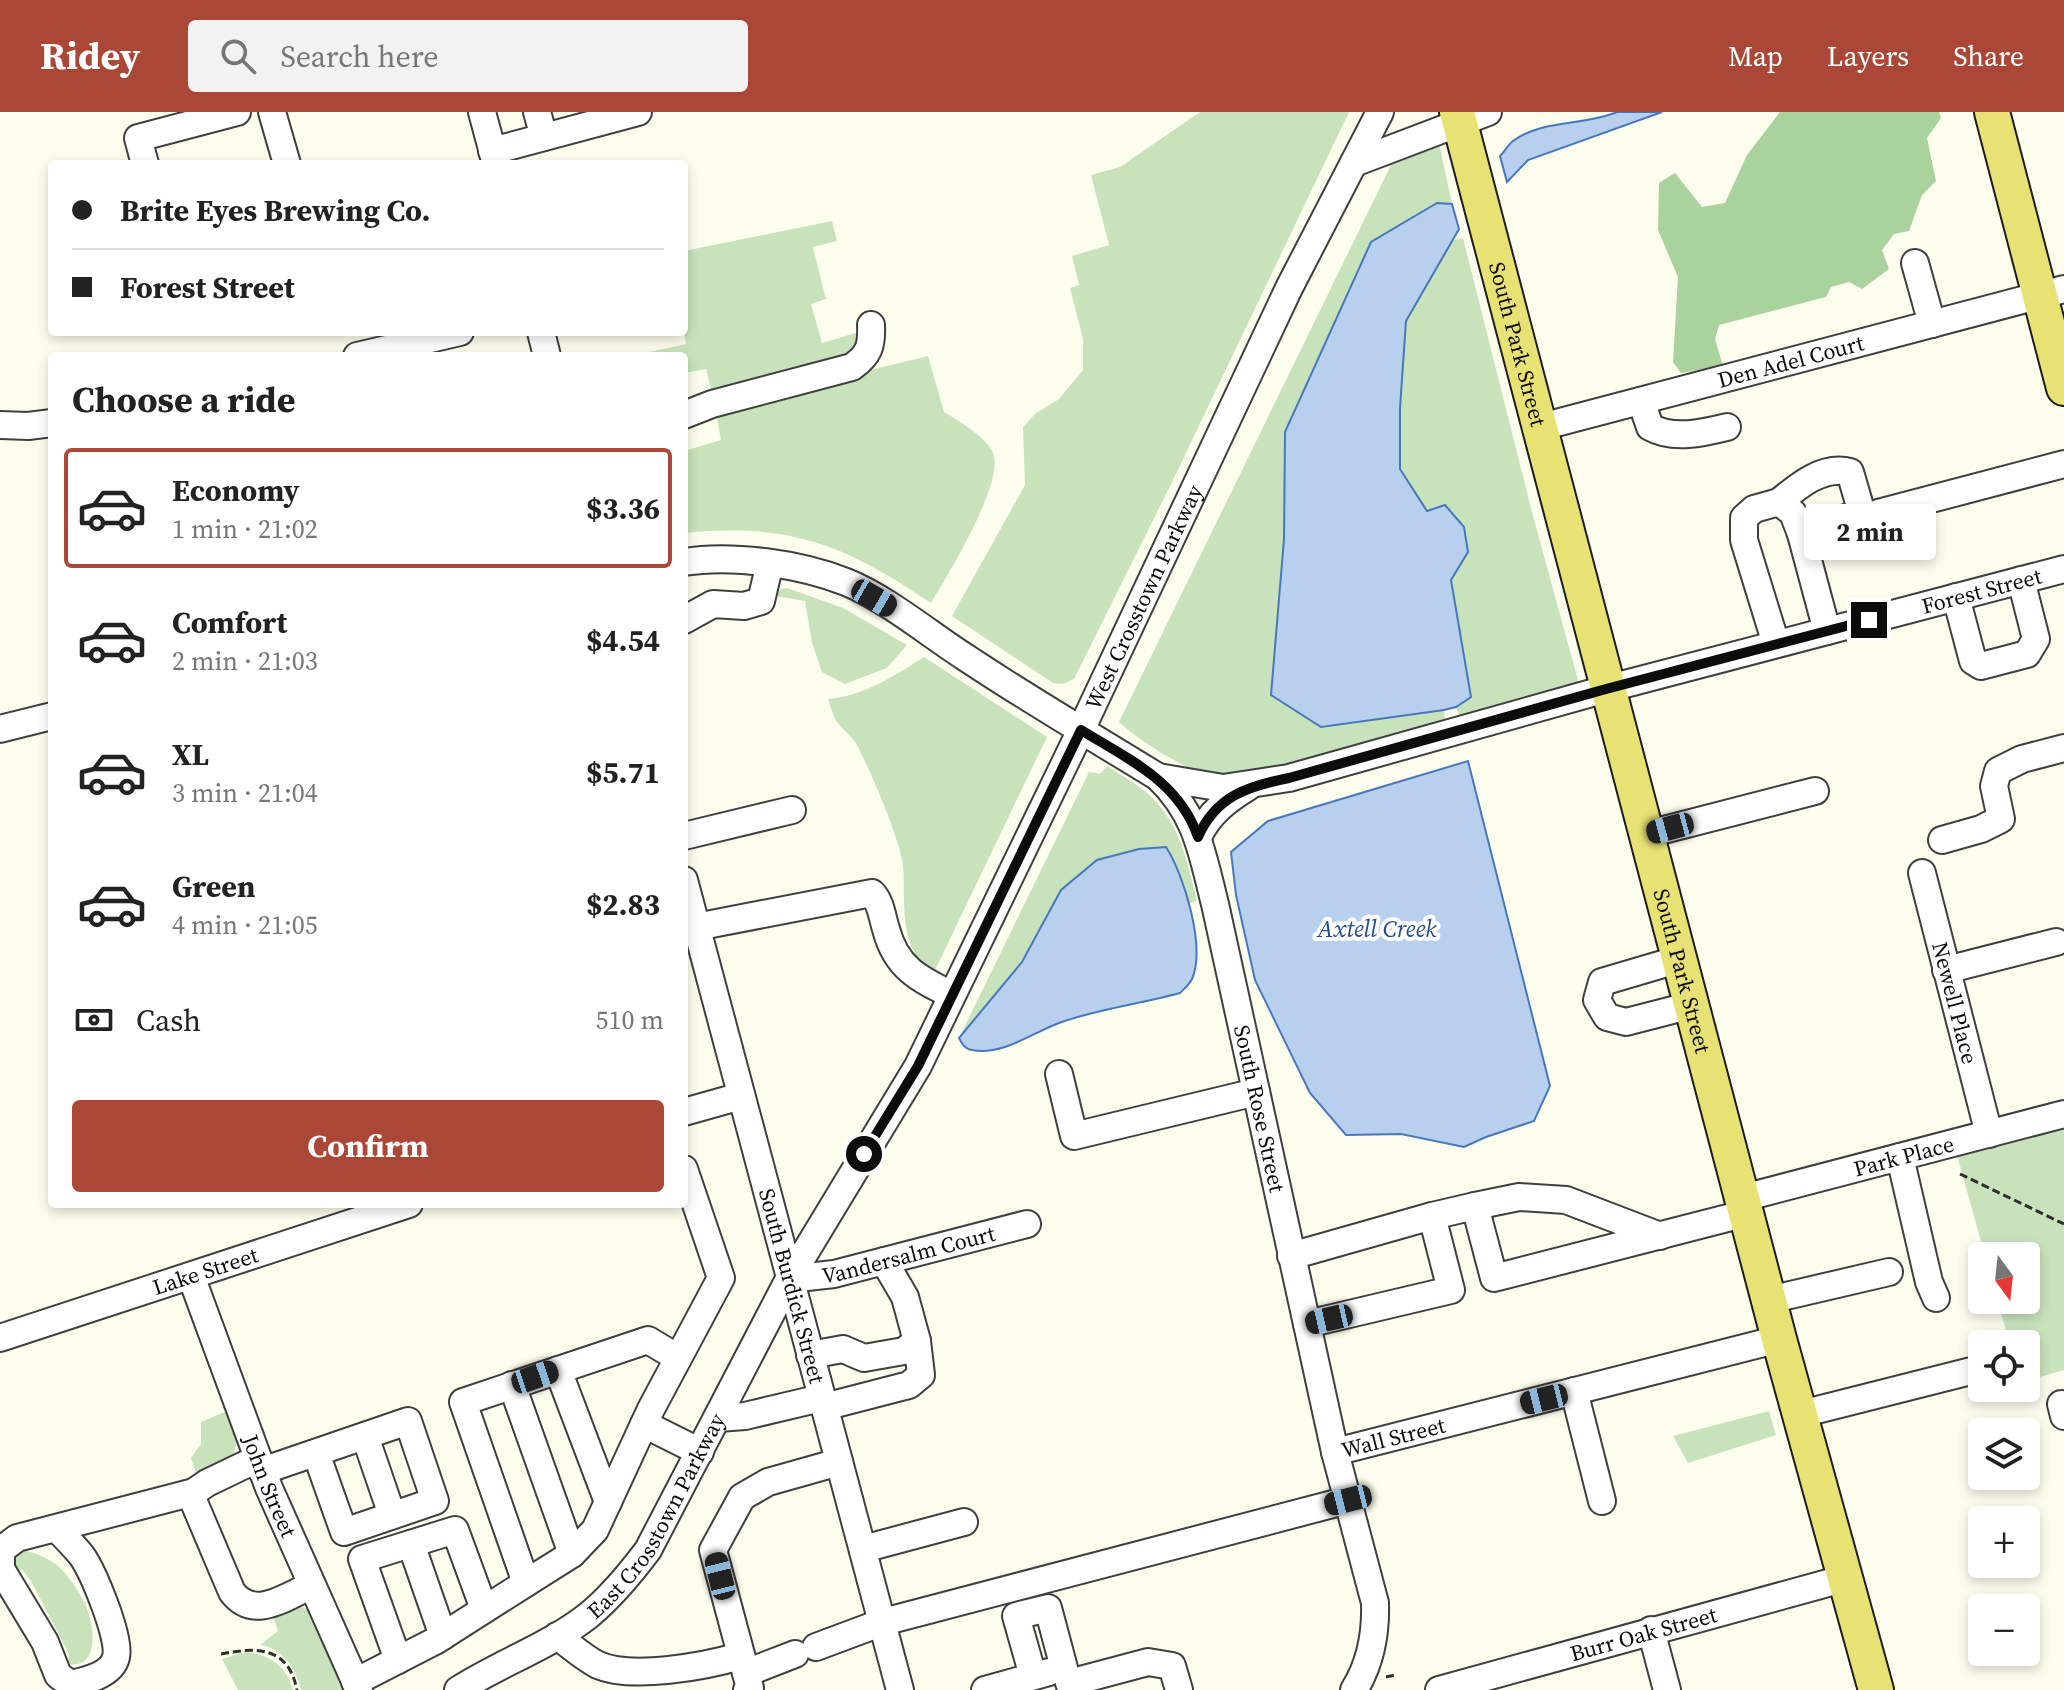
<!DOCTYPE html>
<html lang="en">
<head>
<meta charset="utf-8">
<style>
  :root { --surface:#fff; --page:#f2f2f2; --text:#222; --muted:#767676; --line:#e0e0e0; --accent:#ab4736 }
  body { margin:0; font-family:"Source Serif 4",serif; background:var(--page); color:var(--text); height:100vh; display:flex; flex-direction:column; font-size:30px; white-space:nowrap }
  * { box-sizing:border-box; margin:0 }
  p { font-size:26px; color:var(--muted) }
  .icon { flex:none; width:44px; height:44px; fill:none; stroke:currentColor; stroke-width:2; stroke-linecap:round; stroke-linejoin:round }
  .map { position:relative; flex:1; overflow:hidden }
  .details { position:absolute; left:48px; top:240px; width:640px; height:856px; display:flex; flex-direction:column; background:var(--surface); border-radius:8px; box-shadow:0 4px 12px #0003 }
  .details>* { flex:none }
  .guide { position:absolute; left:48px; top:48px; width:640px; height:176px; border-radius:8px; box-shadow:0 4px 12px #0003; display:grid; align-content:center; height:176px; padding:0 24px; background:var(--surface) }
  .needle { width:52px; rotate:165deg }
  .tools { position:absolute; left:1968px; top:1130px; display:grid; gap:16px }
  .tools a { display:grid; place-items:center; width:72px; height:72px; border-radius:8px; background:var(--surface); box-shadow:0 4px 12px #0003; font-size:40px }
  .end { position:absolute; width:36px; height:36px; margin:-18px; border:10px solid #0c0c0c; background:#fff; box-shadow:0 0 0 4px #fff }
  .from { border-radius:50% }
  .bubble { position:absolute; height:56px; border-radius:8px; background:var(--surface); box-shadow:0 4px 12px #0003; font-size:26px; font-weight:700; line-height:56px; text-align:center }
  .car { position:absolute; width:24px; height:48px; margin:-24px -12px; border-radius:10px; box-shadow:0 0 6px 2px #0007; background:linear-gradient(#222 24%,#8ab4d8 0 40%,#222 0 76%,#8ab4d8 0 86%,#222 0) }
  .guide b { display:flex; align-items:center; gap:28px; height:76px; font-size:30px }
  .guide b+b { border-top:2px solid var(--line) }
  .guide i { width:20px; height:20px; background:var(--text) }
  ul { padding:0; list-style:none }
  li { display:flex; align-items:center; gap:24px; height:120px; margin:0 16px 12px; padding:0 8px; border:4px solid transparent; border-radius:8px }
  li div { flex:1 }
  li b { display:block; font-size:30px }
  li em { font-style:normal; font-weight:700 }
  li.active { border-color:var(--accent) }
  li>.icon { width:72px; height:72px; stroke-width:1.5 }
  h2 { padding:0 24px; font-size:36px; line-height:96px }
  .pay { display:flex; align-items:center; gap:20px; height:88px; padding:0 24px; font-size:30px }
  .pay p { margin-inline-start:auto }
  .action { display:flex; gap:16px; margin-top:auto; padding:16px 24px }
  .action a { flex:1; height:92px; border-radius:8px; background:var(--accent); color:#fff; font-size:32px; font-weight:700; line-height:92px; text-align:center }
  header { display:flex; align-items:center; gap:48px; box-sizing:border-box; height:112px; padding:0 40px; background:var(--accent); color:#fff }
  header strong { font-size:38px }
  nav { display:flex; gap:44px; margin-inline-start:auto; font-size:28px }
  .search { width:560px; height:72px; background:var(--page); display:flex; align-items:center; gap:20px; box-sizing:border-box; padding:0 28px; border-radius:8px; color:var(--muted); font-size:30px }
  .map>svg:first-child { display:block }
  .green { fill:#c8e3bc }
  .forest { fill:#aad29d }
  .water { fill:#b8d0ee; stroke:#4878bc; stroke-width:2 }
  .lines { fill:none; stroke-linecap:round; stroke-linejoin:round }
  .minor-casing { stroke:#3f3f3f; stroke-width:30 }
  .major-casing { stroke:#1d1d1d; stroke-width:38 }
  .path { stroke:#2e2e2e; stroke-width:3; stroke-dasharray:8 4; stroke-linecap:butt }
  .minor { stroke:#fff; stroke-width:26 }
  .major { stroke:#e7e273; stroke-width:34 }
  .route { stroke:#0c0c0c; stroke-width:10 }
  .labels { text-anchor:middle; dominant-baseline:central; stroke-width:8; stroke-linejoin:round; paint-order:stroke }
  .street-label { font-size:22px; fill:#0c0c0c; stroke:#fff }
  .water-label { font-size:24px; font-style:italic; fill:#254c8e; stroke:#fff }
</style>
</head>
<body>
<header>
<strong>Ridey</strong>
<div class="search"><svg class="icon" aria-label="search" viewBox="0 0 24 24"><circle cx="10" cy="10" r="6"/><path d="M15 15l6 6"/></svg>Search here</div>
<nav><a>Map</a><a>Layers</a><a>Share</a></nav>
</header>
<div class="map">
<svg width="2064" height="1578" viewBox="0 0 2064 1578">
  <rect width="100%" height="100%" fill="#fdfdee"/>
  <!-- green -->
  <g class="green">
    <polygon points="1200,0 1349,0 1174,366 1074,567 1063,572 1053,571 952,504 1025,373 1023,315 1035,302 1059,287 1083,258 1083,227 1070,176 1079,173 1072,144 1109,133 1091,63 1120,55"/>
    <path d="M 1439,31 L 1452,92 L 1437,91 L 1285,320 L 1284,427 L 1321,615 L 1444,598 L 1445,610 L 1222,670 C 1188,658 1145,634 1119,610 L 1392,51 L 1406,40 Z"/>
    <polygon points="832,109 837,129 813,135 826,187 811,192 822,231 859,220 858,233 845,249 712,282 706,257 684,261 684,244 631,244 686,232 684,220 684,139"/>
    <polygon points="1463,126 1532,400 1579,572 1460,606 1456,595 1471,585 1451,468 1468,440 1427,399 1400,357 1400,296 1406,209 1453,128"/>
    <path d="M 928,244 L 944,300 C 960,310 982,322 992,339 C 1008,366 947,464 931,491 C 843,432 792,411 684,421 L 684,339 L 721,328 L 715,296 Z"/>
    <polygon points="787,476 843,496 907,533 887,556 845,572 822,560 812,531 805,489 776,484 781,477"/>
    <path d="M 924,545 L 1047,625 L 935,858 C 897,844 906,786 903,753 C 899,725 871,660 857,633 C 852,624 843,618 837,610 C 833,604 831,595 828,587 C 864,584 894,564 924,545 Z"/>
    <path d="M 1107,654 C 1121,663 1136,671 1148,682 C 1180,710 1187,750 1197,788 L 1188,792 L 1175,750 L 1166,735 L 1139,737 L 1097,748 L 1061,778 L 1022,850 L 959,926 L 1089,660 L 1100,662 Z"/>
    <polygon points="2064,1013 2064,1258 2026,1269 2026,1232 2010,1232 1997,1188 2026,1188 2026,1144 1985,1144 1957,1043"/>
    <path d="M 229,1298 C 242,1340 241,1347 196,1361 L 191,1346 L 201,1332 L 201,1310 Z"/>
    <polygon points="1769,1299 1776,1323 1688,1351 1673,1324"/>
    <path d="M 21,1438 C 38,1441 54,1448 65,1461 C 72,1470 82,1484 86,1494 C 94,1514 101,1557 68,1552 L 69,1542 L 31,1469 L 22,1457 L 11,1463 L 13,1444 Z"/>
    <path d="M 303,1495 L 314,1502 L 348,1578 L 301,1578 C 296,1557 283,1536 260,1533 L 278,1519 L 273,1504 Z"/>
    <path d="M 245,1540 C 270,1543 286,1553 293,1578 L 238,1578 L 222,1547 Z"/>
  </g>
  <!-- forest -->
  <polygon class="forest" points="1780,0 1939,0 1941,6 1927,26 1936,69 1922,83 1909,119 1894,122 1882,138 1889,157 1862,177 1849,170 1831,175 1826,185 1719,213 1715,227 1723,254 1681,261 1673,250 1678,165 1658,118 1659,71 1675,61 1702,95 1725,91 1747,43"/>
  <!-- water -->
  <g class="water">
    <path d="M 1617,0 L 1662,0 L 1528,48 L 1507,70 L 1500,44 C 1505,39 1508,33 1513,29 C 1543,7 1584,14 1617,0 Z"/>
    <polygon points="1437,91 1452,92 1459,117 1406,209 1400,296 1400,357 1427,399 1445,393 1464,415 1468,440 1451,468 1471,585 1456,595 1444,598 1321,615 1271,583 1284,427 1285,320 1371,130"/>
    <polygon points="1468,649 1550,974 1534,1009 1486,1025 1464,1035 1401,1022 1346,1023 1310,981 1255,868 1236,783 1231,740 1268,709"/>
    <path d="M 1166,735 C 1184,763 1206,835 1192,867 C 1189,873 1184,877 1180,881 C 1140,892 1097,897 1059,911 C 1032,921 1002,944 972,938 C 965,937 962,932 959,926 L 1022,850 L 1061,778 L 1097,748 L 1139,737 Z"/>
  </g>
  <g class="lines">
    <defs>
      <g id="minor">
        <polyline points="272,0 287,52"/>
        <polyline points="482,0 496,52"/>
        <polyline points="537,0 544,25"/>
        <polyline points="492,39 638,0"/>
        <polyline points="1354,51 1488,0"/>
        <polyline points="145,52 138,26 237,0"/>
        <polyline points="1915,151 1932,212"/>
        <polyline points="541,220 547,244"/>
        <polyline points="357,244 460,220"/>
        <path d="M 1641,289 L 1650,315 C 1673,328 1703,321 1727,315"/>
        <path d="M 684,303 L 712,292 L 852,255 C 869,243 872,234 871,213"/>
        <polyline points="0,313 28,314 52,311"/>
        <path id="s1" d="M 1541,315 L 2064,177"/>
        <path d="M 1779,390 C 1798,374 1823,353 1850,360 L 1859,391 L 1857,402 L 1801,422"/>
        <polyline points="1878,401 2064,352"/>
        <path id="s2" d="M 684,450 C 732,442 801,452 846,470 C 886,486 929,522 965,545 C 1028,587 1093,625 1158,665 C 1197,702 1202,741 1215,792 L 1335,1340 L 1375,1491 C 1376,1522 1371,1551 1354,1578"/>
        <polyline points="1956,485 1973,549 1981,554 2027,542 2036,527 2021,468"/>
        <polyline points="684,508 713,492 744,494 761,489 770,451"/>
        <polyline points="1776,532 1744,428 1744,406 1754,397 1779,390 1793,401 1801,422 1827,519"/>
        <polyline points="0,617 52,604"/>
        <path id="s3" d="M 1158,665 L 1223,676 L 1289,666 L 1606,577 L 2064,457"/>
        <polyline points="1648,722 1815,679"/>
        <polyline points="684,724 792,698"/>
        <path d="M 1198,725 C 1209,701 1227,688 1248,675"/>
        <polyline points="1942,728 1981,717 2001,707 1994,674 1998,659 2022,647 2064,636"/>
        <path id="s4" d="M 1922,761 L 1989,1022"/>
        <path id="s5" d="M 684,768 L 900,1578"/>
        <path d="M 696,815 L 872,781 C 881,790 882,805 886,817 C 896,856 919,867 952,883"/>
        <polyline points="1680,847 1602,870 1597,888 1607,905 1626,910 1692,893"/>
        <polyline points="1946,858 2056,830"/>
        <polyline points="1059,962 1074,1024 1256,980"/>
        <polyline points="684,1000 741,984"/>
        <polyline points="1900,1045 1929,1170 1936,1186"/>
        <path id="s6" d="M 1743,1086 L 2064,1002"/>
        <polyline points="1475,1094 1519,1085 1566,1088 1660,1124"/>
        <polyline points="1291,1144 1432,1104"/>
        <path id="s7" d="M 191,1164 L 269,1376 L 359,1578"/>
        <path id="s8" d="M 789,1167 L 834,1162 L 1027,1112"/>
        <polyline points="1769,1188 1889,1160"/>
        <polyline points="1307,1212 1451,1178 1432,1104 1475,1094 1494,1166 1747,1101"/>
        <path id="s9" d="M 0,1226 L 409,1092"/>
        <polyline points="810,1243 843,1237 864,1246 904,1239 917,1229 905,1185 884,1149"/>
        <polyline points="558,1258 608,1390"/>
        <polyline points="512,1273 572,1442"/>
        <polyline points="1574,1279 1602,1389"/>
        <polyline points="2061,1292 2064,1304"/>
        <polyline points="824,1295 909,1273 921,1263 917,1229"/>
        <polyline points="1801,1302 1975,1258"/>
        <polyline points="718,1306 745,1304 821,1286"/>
        <polyline points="644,1312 700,1340"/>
        <polyline points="365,1324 392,1403"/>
        <path id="s10" d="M 1335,1340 L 1779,1227"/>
        <path d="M 257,1347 L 207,1371 L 194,1380 L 193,1388 L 232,1480 C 254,1509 285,1485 312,1473"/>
        <polyline points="262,1359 408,1309 435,1389 344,1420 316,1341"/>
        <path d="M 56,1416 C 65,1425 74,1434 82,1444 C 93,1460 121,1526 116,1545 C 112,1563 85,1569 70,1572 L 58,1563 L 45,1530 L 1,1457 L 1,1438 L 17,1426 L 194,1380"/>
        <polyline points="411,1432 443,1524"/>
        <polyline points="863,1437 964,1410"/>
        <polyline points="526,1471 463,1290 648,1228 678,1246"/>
        <polyline points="1651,1518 1667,1578"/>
        <path d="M 557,1524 C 570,1533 584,1546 598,1553 C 632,1568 706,1554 740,1544"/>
        <polyline points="816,1535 883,1510 1348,1388"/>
        <polyline points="398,1548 362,1447 455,1418 484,1497"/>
        <polyline points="746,1561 795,1542"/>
        <polyline points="1033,1564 1016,1504 1048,1496 1064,1556"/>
        <polyline points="355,1570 435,1529 526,1471 572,1442 595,1418 651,1297 721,1166 684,1057"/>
        <polyline points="1069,1571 1148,1550 1172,1554 1179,1578"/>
        <path id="s11" d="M 458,1578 C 500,1551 550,1534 589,1503 C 612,1484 630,1462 648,1438 L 789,1167 L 918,954 L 1081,618 L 1289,176 L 1380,0"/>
        <polyline points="747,1578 750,1576 713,1438 742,1385 768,1370 839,1350"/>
        <polyline points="985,1578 1049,1560"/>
        <path id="s12" d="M 1439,1578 L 1846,1466"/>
      </g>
      <g id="major">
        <path id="s13" d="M 1457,0 L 1779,1227 L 1876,1578"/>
        <polyline points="1992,0 2064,276"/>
      </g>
    </defs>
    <!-- minor casing -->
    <use href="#minor" class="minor-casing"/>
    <!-- major casing -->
    <use href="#major" class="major-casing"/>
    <!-- path -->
    <g class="path">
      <polyline points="1960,1062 2064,1112"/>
      <path d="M 221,1542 C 257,1535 288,1534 297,1578"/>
      <polyline points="1386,1565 1395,1563"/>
    </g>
    <!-- minor -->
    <use href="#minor" class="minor"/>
    <!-- major -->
    <use href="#major" class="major"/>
  </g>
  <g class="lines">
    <!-- route -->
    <path class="route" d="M 864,1042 L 918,954 L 1081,618 C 1128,647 1179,669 1198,725 C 1216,684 1248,674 1289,666 L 1606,577 L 1869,508"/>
  </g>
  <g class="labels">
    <!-- street labels -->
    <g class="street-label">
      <text stroke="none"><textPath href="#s13" startOffset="240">South Park Street</textPath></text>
      <text stroke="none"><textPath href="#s1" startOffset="258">Den Adel Court</textPath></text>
      <text stroke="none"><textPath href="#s3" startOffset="850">Forest Street</textPath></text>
      <text stroke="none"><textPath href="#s11" startOffset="1314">West Crosstown Parkway</textPath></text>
      <text stroke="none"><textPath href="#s13" startOffset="888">South Park Street</textPath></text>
      <text stroke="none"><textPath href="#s4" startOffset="134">Newell Place</textPath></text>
      <text stroke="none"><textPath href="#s2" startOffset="884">South Rose Street</textPath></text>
      <text stroke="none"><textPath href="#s6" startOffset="166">Park Place</textPath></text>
      <text stroke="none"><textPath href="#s8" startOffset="122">Vandersalm Court</textPath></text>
      <text stroke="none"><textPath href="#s9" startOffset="216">Lake Street</textPath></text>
      <text stroke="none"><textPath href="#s5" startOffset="420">South Burdick Street</textPath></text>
      <text stroke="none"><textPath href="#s10" startOffset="60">Wall Street</textPath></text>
      <text stroke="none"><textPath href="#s7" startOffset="224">John Street</textPath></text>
      <text stroke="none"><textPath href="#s11" startOffset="272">East Crosstown Parkway</textPath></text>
      <text stroke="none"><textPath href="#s12" startOffset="212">Burr Oak Street</textPath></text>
    </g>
    <!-- water labels -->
    <g class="water-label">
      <text x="1377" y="816">Axtell Creek</text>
    </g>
  </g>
</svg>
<div class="tools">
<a><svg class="needle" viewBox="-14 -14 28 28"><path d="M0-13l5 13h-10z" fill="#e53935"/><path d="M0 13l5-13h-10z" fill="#767676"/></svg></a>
<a><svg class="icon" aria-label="locate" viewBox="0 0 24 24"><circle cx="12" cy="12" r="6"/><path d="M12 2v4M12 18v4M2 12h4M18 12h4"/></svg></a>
<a><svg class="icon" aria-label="layers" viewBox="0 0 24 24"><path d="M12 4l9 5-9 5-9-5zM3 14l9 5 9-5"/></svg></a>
<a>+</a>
<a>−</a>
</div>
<i class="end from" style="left:864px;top:1042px"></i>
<i class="end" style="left:1869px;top:508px"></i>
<div class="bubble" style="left:1804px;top:392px;width:132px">2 min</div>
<i class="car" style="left:874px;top:486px;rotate:120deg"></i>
<i class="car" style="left:1670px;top:716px;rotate:255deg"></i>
<i class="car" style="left:1329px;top:1207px;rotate:257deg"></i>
<i class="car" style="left:535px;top:1265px;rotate:71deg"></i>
<i class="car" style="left:1544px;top:1287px;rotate:256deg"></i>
<i class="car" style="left:1348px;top:1388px;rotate:256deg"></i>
<i class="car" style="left:720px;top:1464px;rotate:346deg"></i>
<div class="guide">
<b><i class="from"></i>Brite Eyes Brewing Co.</b>
<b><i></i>Forest Street</b>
</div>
<section class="details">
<h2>Choose a ride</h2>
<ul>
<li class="active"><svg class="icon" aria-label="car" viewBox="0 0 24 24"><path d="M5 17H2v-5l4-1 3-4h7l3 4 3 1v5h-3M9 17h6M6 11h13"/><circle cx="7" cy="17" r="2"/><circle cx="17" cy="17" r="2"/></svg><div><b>Economy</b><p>1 min · 21:02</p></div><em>$3.36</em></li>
<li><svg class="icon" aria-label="car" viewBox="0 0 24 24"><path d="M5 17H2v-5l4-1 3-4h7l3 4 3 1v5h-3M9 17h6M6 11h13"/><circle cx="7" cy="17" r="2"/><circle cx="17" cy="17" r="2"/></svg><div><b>Comfort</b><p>2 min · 21:03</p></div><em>$4.54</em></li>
<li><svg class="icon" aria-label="car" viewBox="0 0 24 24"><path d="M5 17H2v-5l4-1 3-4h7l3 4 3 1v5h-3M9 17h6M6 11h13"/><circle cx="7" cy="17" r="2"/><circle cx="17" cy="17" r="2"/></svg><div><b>XL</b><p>3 min · 21:04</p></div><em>$5.71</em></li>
<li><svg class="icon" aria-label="car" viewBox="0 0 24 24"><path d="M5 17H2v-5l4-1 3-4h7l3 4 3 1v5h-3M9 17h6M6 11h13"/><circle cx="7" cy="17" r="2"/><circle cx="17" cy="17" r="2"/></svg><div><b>Green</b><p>4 min · 21:05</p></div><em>$2.83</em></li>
</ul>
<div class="pay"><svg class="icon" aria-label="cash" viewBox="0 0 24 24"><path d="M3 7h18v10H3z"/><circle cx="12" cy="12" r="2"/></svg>Cash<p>510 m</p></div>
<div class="action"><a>Confirm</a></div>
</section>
</div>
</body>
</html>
